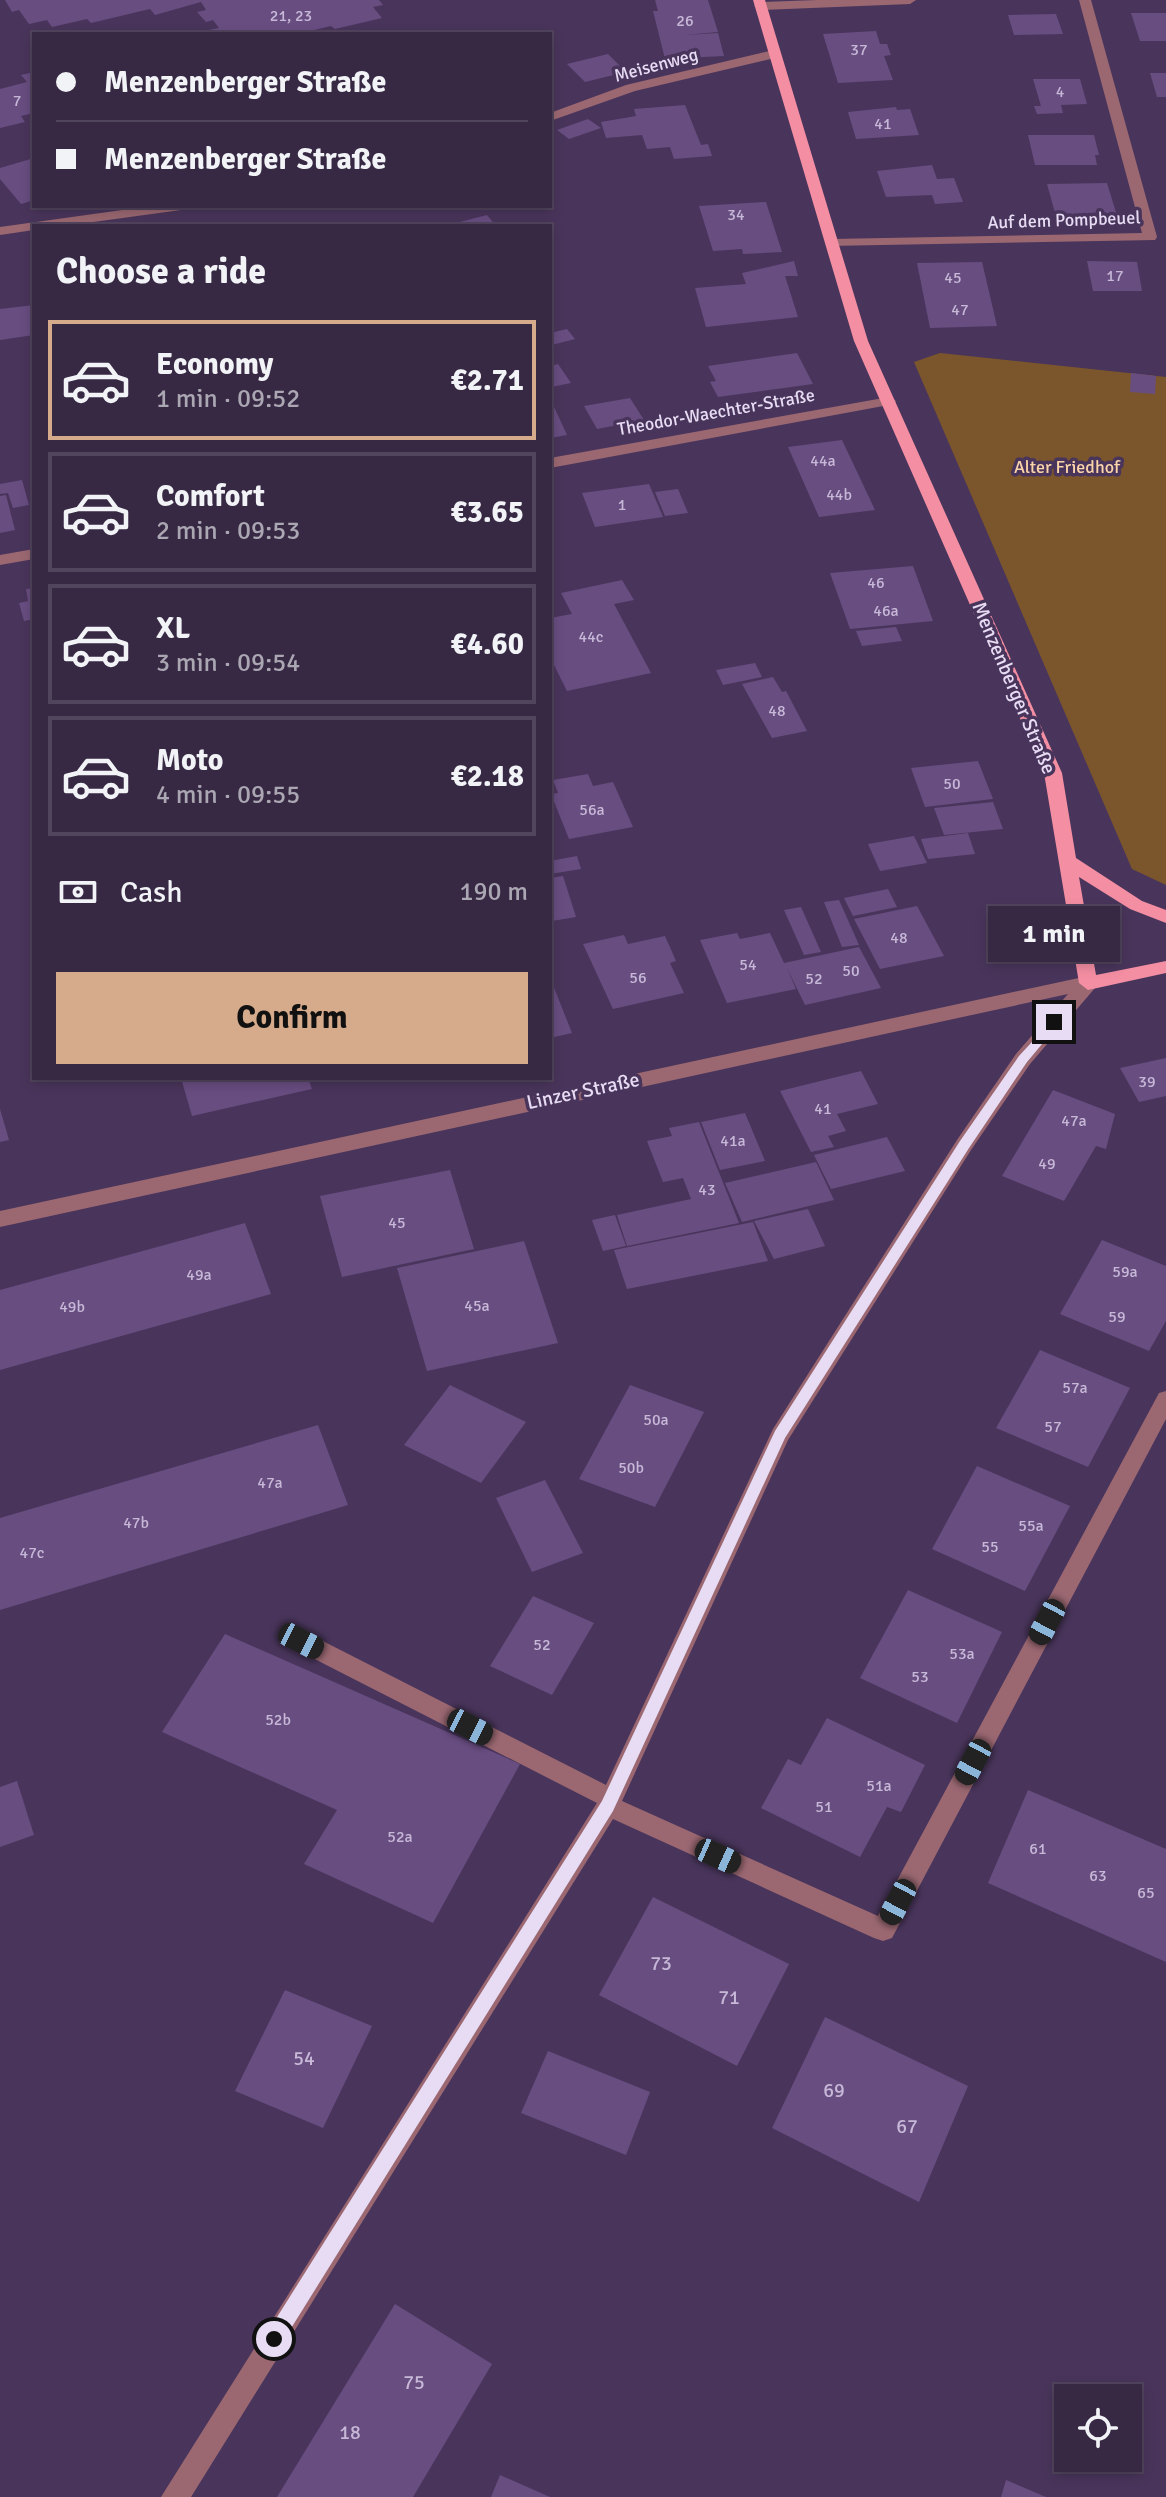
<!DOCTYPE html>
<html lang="en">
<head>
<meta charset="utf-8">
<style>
  :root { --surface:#372844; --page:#3e304b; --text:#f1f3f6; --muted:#aaa6b2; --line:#51445d; --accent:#d6ab8b }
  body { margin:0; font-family:Signika,sans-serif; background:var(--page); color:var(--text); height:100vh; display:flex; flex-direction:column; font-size:30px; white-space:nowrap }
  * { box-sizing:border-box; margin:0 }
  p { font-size:26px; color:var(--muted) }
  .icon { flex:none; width:44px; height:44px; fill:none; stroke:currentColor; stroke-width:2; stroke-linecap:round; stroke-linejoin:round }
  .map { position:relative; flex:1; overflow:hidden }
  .side { position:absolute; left:32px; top:224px; width:520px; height:856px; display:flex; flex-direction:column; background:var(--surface); border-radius:0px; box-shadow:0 4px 12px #0003,0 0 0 2px var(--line) }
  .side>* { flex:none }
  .hud { position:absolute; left:32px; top:32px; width:520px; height:176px; border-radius:0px; box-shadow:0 4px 12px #0003,0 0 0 2px var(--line); display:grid; align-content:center; height:176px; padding:0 24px; background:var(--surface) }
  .controls { position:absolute; left:1054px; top:2384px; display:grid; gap:16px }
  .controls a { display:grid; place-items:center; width:88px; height:88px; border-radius:0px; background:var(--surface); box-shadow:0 4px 12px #0003,0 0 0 2px var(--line); font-size:40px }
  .end { position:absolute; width:36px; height:36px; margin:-18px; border:10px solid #e7dcf4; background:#111; box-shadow:0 0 0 4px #111 }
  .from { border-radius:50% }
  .bubble { position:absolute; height:56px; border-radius:0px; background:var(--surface); box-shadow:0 4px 12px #0003,0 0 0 2px var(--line); font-size:26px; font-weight:700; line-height:56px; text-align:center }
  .car { position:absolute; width:24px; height:48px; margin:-24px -12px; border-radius:10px; box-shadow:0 0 6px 2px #0007; background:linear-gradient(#222 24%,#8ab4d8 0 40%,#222 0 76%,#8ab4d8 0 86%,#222 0) }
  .hud b { display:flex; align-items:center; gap:28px; height:76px; font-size:30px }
  .hud b+b { border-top:2px solid var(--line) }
  .hud i { width:20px; height:20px; background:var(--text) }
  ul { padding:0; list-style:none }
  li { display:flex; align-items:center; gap:24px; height:120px; margin:0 16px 12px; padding:0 8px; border:4px solid var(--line); border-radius:0px }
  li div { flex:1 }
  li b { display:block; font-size:30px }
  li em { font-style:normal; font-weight:700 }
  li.current { border-color:var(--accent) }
  li>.icon { width:72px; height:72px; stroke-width:1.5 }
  h2 { padding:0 24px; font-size:36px; line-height:96px }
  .pay { display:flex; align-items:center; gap:20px; height:88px; padding:0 24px; font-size:30px }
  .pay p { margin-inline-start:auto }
  .button { display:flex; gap:16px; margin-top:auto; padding:16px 24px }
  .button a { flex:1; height:92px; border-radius:0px; background:var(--accent); color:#111; font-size:32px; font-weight:700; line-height:92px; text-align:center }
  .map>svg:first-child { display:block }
  .green { fill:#7b562d }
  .building { fill:#684d81 }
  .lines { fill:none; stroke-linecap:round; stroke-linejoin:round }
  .minor { fill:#9b6872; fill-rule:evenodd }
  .major { fill:#f48ea3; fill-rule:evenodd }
  .route { fill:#e7dcf4 }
  .labels { text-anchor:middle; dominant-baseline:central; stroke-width:7; stroke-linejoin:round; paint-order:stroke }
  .number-label { font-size:16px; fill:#c7b8d7 }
  .far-street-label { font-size:18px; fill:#e7dcf4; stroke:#49355b }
  .far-park-label { font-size:18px; fill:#fcd4aa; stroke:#49355b }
  .street-label { font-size:20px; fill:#e7dcf4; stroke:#49355b }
  .near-number-label { font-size:20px; fill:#c7b8d7 }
</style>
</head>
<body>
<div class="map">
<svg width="1166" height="2497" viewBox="0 0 1166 2497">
  <rect width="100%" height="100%" fill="#49355b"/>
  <!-- green -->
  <polygon class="green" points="940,353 1166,377 1166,885 1132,869 914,362"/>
  <!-- building -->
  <g class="building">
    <polygon points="5,0 379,0 383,5 373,7 382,18 335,29 331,26 298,34 213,34 209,30 219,28 213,20 206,22 197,12 206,10 201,2 155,15 150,9 91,23 87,19 52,27 47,20 29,24 19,10 12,12"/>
    <polygon points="655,0 708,0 718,32 684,35 718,33 724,56 665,59 653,11 658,11"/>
    <polygon points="1131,13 1166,13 1166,41 1140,41"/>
    <polygon points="1056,14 1063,34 1014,35 1008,15"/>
    <polygon points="876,31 880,44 887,44 891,55 884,56 893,80 838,83 823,34"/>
    <polygon points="608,54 626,72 585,82 567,64"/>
    <polygon points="34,72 34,113 21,116 25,122 0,128 0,89 27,82 21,75"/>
    <polygon points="1150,73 1166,73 1166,97 1157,97"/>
    <polygon points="1033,79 1080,79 1087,104 1061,105 1063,113 1037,114 1034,106 1041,106"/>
    <polygon points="685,105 701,145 708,144 712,156 674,159 670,147 647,149 642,135 606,138 601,122 636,116 634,109"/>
    <polygon points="896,107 897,110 910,109 919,135 856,139 848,112"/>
    <polygon points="588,119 601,128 569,139 557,130"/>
    <polygon points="1028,135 1094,135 1099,155 1095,155 1097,165 1035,165"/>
    <polygon points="34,158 34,200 21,204 0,179 0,168"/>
    <polygon points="932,165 937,179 954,178 963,202 935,204 932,195 886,197 877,171"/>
    <polygon points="1107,183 1118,219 1057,220 1047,184"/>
    <polygon points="766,202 782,252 743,254 742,249 713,251 699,206"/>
    <polygon points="487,215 496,226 449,226 448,225"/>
    <polygon points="794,261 798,276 785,276 798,317 706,327 695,288 746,284 742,273"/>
    <polygon points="1087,261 1137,262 1142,291 1093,291"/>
    <polygon points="982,262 997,326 930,328 917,263"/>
    <polygon points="34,305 34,335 0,340 0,309"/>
    <polygon points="567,329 575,339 552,345 550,333"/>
    <polygon points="797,353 813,384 718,397 710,382 716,381 708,366"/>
    <polygon points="558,364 571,383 551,387 550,366"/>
    <polygon points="1131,373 1156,376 1155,394 1130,392"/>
    <polygon points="550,398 567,435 550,438"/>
    <polygon points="630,398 644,420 597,429 584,406"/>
    <polygon points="842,440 875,510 819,517 788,447"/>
    <polygon points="22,480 29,505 13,508 8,493 0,494 0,484"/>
    <polygon points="649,484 663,517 595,527 582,493"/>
    <polygon points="678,489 688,513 665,516 655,492"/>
    <polygon points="6,495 15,530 0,533 0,496"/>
    <polygon points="913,566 933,621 850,629 830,573"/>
    <polygon points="622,580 634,600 614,604 651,673 567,691 550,657 550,618 572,614 561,593"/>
    <polygon points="34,588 34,619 24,621 19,603 28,601 26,589"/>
    <polygon points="896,627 902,641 862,646 856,631"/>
    <polygon points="755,663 762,677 723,685 716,670"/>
    <polygon points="773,677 782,692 786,691 807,731 772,738 742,684"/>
    <polygon points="978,761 993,799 925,807 911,768"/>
    <polygon points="588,774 593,786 613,782 633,827 569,839 551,794 558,793 553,780"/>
    <polygon points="993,802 1003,829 944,835 934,808"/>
    <polygon points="968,833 975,854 928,859 921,839"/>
    <polygon points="914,836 927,863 880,871 868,844"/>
    <polygon points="577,856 581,869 550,874 550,861"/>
    <polygon points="563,876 576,917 552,921 550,878"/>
    <polygon points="888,889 897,907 853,916 844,898"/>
    <polygon points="839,900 859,945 842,947 824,902"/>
    <polygon points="917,906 944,956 880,969 854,919"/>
    <polygon points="801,907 821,952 804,955 784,910"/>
    <polygon points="737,933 740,939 770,933 784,963 859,947 881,988 805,1005 787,968 796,989 727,1003 700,940"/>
    <polygon points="624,935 628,944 665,936 676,961 670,963 684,993 613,1009 583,944"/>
    <polygon points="550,985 553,985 572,1033 550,1038"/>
    <polygon points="1166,1058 1166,1096 1139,1102 1120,1068"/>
    <polygon points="861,1071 878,1104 837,1114 846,1131 828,1136 834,1147 811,1152 780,1091"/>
    <polygon points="181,1078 308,1078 312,1089 192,1116"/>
    <polygon points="1053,1090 1115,1114 1106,1149 1096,1146 1064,1201 1002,1176"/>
    <polygon points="0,1109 9,1140 0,1142"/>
    <polygon points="745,1113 765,1161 720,1170 701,1122"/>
    <polygon points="699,1122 739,1223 627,1246 617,1215 691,1199 683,1178 663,1182 647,1141 672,1136 669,1128"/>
    <polygon points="887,1137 905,1171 831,1189 814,1155"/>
    <polygon points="816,1162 834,1200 742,1222 725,1183"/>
    <polygon points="450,1170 474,1249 342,1277 320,1196"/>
    <polygon points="808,1209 825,1246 774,1259 754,1221"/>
    <polygon points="615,1215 626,1246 603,1251 592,1220"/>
    <polygon points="753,1222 768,1261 627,1289 614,1250"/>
    <polygon points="245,1223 271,1294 0,1370 0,1290"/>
    <polygon points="1102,1240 1166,1266 1166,1321 1149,1351 1060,1314"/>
    <polygon points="524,1241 558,1343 427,1371 397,1268"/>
    <polygon points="1040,1350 1130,1388 1088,1467 996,1428"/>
    <polygon points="450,1385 526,1422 481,1483 404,1445"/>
    <polygon points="630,1385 704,1412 655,1507 579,1479"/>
    <polygon points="318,1425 348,1505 0,1610 0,1518"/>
    <polygon points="977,1466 1070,1506 1025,1591 932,1549"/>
    <polygon points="545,1480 583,1553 532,1572 496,1498"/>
    <polygon points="908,1590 1002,1632 957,1723 860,1678"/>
    <polygon points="533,1596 594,1623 552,1695 490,1666"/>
    <polygon points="225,1634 520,1764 433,1923 304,1864 337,1810 162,1732"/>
    <polygon points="827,1718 925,1765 901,1812 887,1807 860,1857 761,1808 788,1759 801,1765"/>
    <polygon points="17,1781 34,1835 0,1847 0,1787"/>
    <polygon points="1028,1790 1166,1849 1166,1962 988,1883"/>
    <polygon points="653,1897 789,1964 737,2066 599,1995"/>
    <polygon points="285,1990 372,2026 323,2128 235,2091"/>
    <polygon points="825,2017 968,2086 919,2202 772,2128"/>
    <polygon points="548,2051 650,2092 626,2155 521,2113"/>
    <polygon points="395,2304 492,2364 413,2497 277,2497"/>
    <polygon points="500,2475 550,2497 491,2497"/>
    <polygon points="1006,2480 1046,2497 1001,2497"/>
  </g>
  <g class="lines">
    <!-- minor -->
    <g class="minor">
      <polygon points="817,0 916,0 910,4 760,10 754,6 760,2"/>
      <polygon points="1079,0 1091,0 1157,237 1155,240 827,246 827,240 832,239 1142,233"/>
      <polygon points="774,50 779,51 779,57 635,91 550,121 550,113 626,85"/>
      <polygon points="151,206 188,206 181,210 64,226 34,226 34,230 0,235 0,227"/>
      <polygon points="889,397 896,401 894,404 550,468 550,458"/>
      <polygon points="34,549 34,559 0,565 0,555"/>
      <polygon points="1088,976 1097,983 1095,988 1030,1064 971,1150 788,1440 622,1801 878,1916 1159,1393 1166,1391 1166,1419 892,1938 883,1941 874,1938 613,1819 191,2497 161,2497 597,1803 293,1648 290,1641 293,1634 301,1631 309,1634 606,1785 773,1429 957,1140 1016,1054 1068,994 0,1227 0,1211"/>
    </g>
    <!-- major -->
    <polygon class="major" points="753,0 765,0 868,341 1062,773 1076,858 1142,901 1166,910 1166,923 1130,909 1079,877 1096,975 1166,961 1166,973 1088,990 1079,983 1044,773 854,341"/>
  </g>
  <!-- route -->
  <polygon class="route" points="1054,1018 1058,1019 1058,1025 1027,1062 969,1148 785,1438 613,1811 280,2346 274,2348 267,2346 265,2339 267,2333 602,1801 775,1431 960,1141 1019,1056"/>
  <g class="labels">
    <!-- number labels -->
    <g class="number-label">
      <text x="291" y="16">21, 23</text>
      <text x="685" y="21">26</text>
      <text x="859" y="50">37</text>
      <text x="1060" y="92">4</text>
      <text x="17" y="101">7</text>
      <text x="883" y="124">41</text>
      <text x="736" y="215">34</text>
      <text x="1115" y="276">17</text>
      <text x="953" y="278">45</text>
      <text x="960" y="310">47</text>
      <text x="823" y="461">44a</text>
      <text x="839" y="495">44b</text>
      <text x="622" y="505">1</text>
      <text x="876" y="583">46</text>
      <text x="886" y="611">46a</text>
      <text x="591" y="637">44c</text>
      <text x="777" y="711">48</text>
      <text x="952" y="784">50</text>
      <text x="592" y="810">56a</text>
      <text x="899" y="938">48</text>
      <text x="748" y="965">54</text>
      <text x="851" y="971">50</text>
      <text x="638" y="978">56</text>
      <text x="814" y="979">52</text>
      <text x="1147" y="1082">39</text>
      <text x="823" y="1109">41</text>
      <text x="1074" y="1121">47a</text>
      <text x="733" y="1141">41a</text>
      <text x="1047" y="1164">49</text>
      <text x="707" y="1190">43</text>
      <text x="397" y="1223">45</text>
      <text x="1125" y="1272">59a</text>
      <text x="199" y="1275">49a</text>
      <text x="477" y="1306">45a</text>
      <text x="72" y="1307">49b</text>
      <text x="1117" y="1317">59</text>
      <text x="1075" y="1388">57a</text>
      <text x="656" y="1420">50a</text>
      <text x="1053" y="1427">57</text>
      <text x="631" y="1468">50b</text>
      <text x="270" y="1483">47a</text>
      <text x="136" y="1523">47b</text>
      <text x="1031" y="1526">55a</text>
      <text x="990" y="1547">55</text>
      <text x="32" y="1553">47c</text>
      <text x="542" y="1645">52</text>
      <text x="962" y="1654">53a</text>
      <text x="920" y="1677">53</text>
      <text x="278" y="1720">52b</text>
      <text x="879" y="1786">51a</text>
      <text x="824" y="1807">51</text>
      <text x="400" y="1837">52a</text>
      <text x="1038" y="1849">61</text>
      <text x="1098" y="1876">63</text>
      <text x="1146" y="1893">65</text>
    </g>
    <!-- far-street labels -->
    <g class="far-street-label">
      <text transform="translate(656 65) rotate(-15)">Meisenweg</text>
      <text transform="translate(1064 220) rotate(-2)">Auf dem Pompbeuel</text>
      <text transform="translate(716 412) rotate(-10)">Theodor-Waechter-Straße</text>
    </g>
    <!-- far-park labels -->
    <g class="far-park-label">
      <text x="1067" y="467">Alter Friedhof</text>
    </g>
    <!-- street labels -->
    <g class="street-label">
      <text transform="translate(1014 688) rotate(67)">Menzenberger Straße</text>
      <text transform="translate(583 1091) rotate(-12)">Linzer Straße</text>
    </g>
    <!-- near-number labels -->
    <g class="near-number-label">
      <text x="661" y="1963">73</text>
      <text x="729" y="1997">71</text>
      <text x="304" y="2058">54</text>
      <text x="834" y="2090">69</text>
      <text x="907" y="2126">67</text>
      <text x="414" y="2382">75</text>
      <text x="350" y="2432">18</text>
    </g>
  </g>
</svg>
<div class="controls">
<a><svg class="icon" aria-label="locate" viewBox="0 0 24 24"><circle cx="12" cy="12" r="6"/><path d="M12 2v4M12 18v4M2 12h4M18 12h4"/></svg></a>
</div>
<i class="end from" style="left:274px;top:2339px"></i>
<i class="end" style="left:1054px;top:1022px"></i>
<div class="bubble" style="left:988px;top:906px;width:132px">1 min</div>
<i class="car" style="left:1047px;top:1622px;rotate:208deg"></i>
<i class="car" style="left:301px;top:1641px;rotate:117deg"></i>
<i class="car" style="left:470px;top:1727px;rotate:117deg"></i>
<i class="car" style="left:973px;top:1762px;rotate:208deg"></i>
<i class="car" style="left:718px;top:1856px;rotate:114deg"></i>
<i class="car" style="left:898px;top:1902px;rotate:208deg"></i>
<div class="hud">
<b><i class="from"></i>Menzenberger Straße</b>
<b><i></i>Menzenberger Straße</b>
</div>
<section class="side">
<h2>Choose a ride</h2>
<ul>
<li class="current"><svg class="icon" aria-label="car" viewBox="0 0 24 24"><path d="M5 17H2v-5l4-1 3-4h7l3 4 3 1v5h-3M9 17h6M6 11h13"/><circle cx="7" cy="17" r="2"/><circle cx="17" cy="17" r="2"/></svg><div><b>Economy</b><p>1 min · 09:52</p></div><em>€2.71</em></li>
<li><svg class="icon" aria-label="car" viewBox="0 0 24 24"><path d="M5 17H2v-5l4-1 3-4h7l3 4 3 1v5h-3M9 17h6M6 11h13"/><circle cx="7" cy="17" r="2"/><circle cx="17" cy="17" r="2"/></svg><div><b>Comfort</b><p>2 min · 09:53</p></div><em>€3.65</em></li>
<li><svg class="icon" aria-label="car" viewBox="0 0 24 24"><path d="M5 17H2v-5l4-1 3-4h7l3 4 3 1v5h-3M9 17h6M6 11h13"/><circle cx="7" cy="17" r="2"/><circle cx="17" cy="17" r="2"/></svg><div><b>XL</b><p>3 min · 09:54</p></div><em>€4.60</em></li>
<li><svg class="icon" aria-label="car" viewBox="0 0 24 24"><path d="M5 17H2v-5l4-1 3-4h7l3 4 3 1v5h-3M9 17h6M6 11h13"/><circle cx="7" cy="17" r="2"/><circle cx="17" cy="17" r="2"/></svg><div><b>Moto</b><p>4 min · 09:55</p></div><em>€2.18</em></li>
</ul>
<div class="pay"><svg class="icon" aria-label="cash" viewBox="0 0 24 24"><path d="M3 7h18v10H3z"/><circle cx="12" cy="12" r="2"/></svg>Cash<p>190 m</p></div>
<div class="button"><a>Confirm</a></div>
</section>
</div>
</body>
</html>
